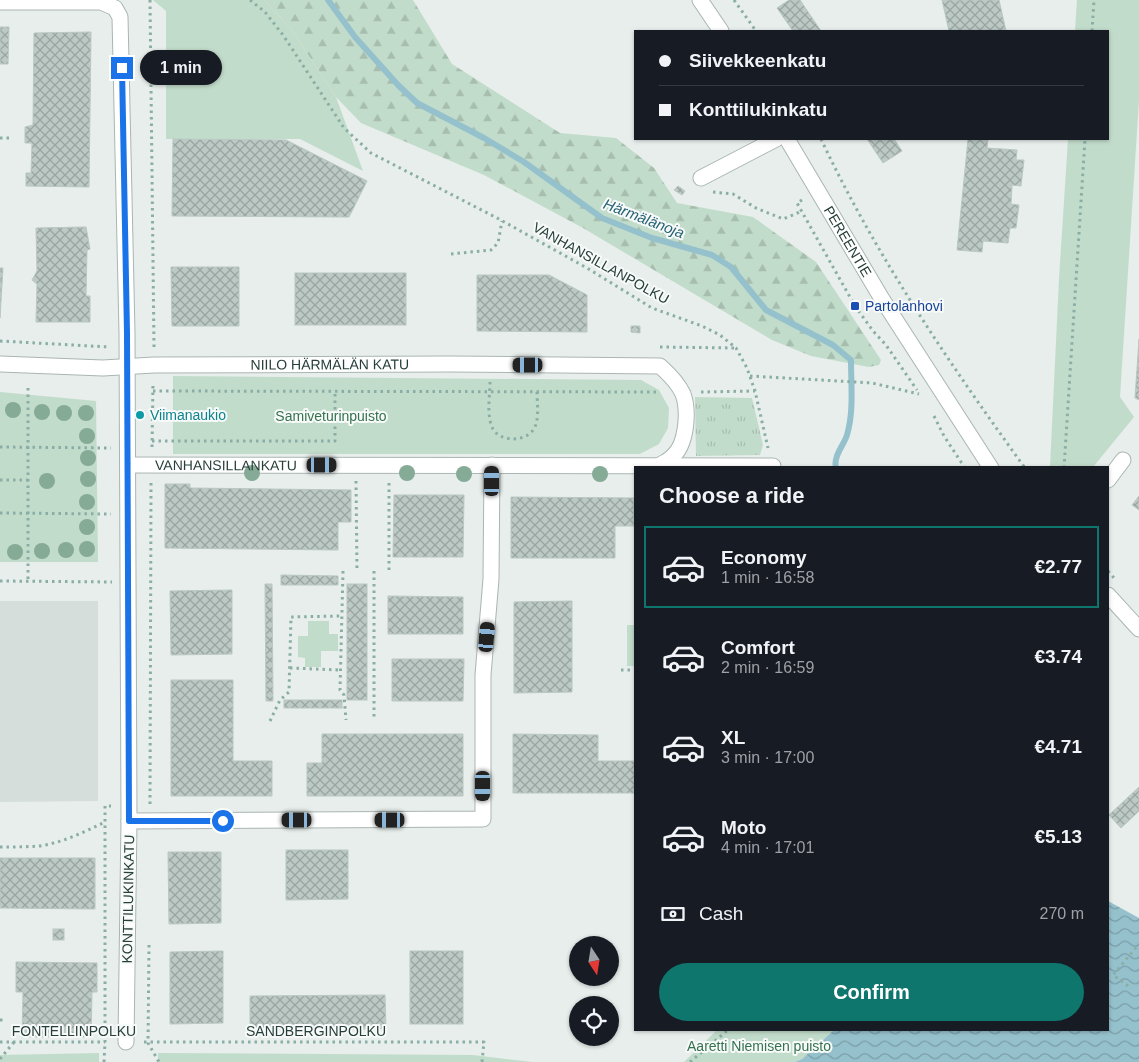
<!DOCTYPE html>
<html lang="en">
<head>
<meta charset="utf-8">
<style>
  :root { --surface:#171b24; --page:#242831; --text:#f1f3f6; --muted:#9ea1a6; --line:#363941; --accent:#0f766e }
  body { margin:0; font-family:Arial,sans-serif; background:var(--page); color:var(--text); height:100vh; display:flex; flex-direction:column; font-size:19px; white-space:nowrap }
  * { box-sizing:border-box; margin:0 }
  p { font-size:16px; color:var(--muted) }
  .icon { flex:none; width:28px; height:28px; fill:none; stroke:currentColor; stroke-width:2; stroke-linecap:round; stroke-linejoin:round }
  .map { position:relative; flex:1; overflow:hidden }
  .panel { position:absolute; left:634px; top:466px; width:475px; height:565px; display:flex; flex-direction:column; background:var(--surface); border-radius:0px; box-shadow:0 1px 4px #0004 }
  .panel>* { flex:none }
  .banner { position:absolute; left:634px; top:30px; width:475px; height:110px; border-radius:0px; box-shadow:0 1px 4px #0004; display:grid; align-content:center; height:110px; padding:0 25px; background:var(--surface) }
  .needle { width:32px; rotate:168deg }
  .buttons { position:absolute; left:569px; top:936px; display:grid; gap:10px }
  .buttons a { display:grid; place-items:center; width:50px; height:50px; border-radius:50%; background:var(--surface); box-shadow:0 1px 4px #0004; font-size:25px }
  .end { position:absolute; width:22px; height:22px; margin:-11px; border:6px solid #1a73e8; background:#fff; box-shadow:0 0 0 2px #fff }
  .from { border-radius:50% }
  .bubble { position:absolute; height:35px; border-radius:18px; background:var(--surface); box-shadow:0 1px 4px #0004; font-size:16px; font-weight:800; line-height:35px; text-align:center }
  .car { position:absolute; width:15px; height:30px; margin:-15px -8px; border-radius:6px; box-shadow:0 0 4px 1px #0007; background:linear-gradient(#222 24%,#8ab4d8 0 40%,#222 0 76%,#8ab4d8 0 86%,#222 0) }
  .banner b { display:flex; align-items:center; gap:18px; height:48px; font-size:19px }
  .banner b+b { border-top:1px solid var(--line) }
  .banner i { width:12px; height:12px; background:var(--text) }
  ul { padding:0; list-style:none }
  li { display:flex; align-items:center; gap:15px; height:82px; margin:0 10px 8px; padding:0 15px; border:2px solid transparent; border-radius:0px }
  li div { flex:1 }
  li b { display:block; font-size:19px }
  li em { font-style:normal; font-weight:800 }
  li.on { border-color:var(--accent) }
  li>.icon { width:45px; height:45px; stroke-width:1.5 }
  h2 { padding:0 25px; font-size:22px; line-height:60px }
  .pay { display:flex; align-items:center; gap:12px; height:55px; padding:0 25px; font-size:19px }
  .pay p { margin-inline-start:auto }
  .action { display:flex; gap:10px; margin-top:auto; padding:10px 25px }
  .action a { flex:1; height:58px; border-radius:30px; background:var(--accent); color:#fff; font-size:20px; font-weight:800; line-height:58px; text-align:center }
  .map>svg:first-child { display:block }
  .built { fill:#d5deda }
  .grass { fill:url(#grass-tufts) }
  .forest { fill:url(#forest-firs) }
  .green { fill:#c2dccb }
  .water { fill:url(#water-waves) }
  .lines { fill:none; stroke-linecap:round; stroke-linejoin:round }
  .stream { stroke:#95c1cd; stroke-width:6 }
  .building { fill:url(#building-cross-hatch); stroke:#bac7c2 }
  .minor-casing { stroke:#aab6b2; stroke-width:17 }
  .path { stroke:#8aaea5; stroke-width:3; stroke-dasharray:2.5 4; stroke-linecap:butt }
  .minor { stroke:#fff; stroke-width:15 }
  .tree { fill:#85aa96 }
  .route { stroke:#1a73e8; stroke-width:6 }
  .transit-dot { fill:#1a4fb4; stroke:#f7faf9; stroke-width:2 }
  .culture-dot { fill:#0f9aa8; stroke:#f7faf9; stroke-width:2 }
  .labels { text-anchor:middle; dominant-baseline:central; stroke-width:4; stroke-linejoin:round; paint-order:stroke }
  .street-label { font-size:14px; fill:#273f3a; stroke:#f7faf9 }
  .transit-label { font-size:14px; fill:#164399; stroke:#f7faf9; text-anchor:start }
  .culture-label { font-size:14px; fill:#0d838f; stroke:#f7faf9; text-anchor:start }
  .park-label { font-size:14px; fill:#357250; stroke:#f7faf9 }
  .water-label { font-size:15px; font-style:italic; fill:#266375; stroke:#f7faf9 }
</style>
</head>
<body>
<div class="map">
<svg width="1139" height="1062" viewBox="0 0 1139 1062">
  <defs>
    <pattern id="grass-tufts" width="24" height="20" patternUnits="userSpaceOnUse" patternTransform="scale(1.25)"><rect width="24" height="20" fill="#c2dccb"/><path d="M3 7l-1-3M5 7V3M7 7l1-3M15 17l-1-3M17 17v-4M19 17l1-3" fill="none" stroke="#a7beaf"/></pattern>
    <pattern id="forest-firs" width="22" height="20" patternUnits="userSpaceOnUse" patternTransform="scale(1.25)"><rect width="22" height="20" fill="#c2dccb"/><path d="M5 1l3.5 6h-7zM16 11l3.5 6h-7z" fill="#a7beaf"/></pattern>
    <pattern id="water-waves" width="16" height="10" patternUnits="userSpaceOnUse" patternTransform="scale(1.25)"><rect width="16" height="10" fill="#95c1cd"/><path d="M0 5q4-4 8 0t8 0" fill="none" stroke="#7a9ea7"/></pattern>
    <pattern id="building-cross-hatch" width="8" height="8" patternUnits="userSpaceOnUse" patternTransform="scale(1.25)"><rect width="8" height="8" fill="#bcc9c4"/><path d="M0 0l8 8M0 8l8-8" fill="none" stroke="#99a5a0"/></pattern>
  </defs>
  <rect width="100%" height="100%" fill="#e7eeeb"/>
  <!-- built -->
  <polygon class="built" points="0,601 98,601 98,801 0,802"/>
  <!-- grass -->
  <polygon class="grass" points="695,397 752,398 763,445 760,455 696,456"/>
  <!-- forest -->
  <polygon class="forest" points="264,0 413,0 452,64 560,133 616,138 654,168 677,203 753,217 816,262 881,360 879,365 869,367 811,356 772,340 583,228 484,175 361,123 336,97 291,29"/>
  <!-- green -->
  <g class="green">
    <polygon points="153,0 264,0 291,29 336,97 363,171 300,139 166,139 166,11"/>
    <polygon points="1077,0 1139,0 1139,100 1120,397 1134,417 1093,467 1050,467 1059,279 1068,139 1108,139 1108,31 1075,31"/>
    <polygon points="173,376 641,380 659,390 669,408 668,428 659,444 640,454 173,454"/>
    <polygon points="0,392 96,401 98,562 0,562"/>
    <polygon points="308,621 329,621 329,634 338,634 338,651 321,651 321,667 305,667 305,658 298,657 298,636 308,636"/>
    <rect x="627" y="625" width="8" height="41"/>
    <polygon points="717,1030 834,1030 802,1059 795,1062 684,1062"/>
    <polygon points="99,1053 99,1062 0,1062 0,1055"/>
    <polygon points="158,1053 473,1055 532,1062 158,1062"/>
  </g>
  <!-- water -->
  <polygon class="water" points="1108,901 1139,918 1139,1062 795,1062 802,1059 834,1030 1108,1030"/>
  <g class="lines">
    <!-- stream -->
    <path class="stream" d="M 328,0 L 355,37 L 398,85 L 417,103 L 484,138 L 524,162 L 602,218 L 652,238 L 712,255 L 731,267 L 766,310 L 833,345 L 851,360 C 851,385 854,411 847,435 C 844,445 833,456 836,468"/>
  </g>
  <!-- building -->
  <g class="building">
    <polygon points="789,0 800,0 821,31 793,31 777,8"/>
    <polygon points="942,0 999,0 1006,31 949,31"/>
    <polygon points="0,27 9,27 8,64 0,64"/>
    <polygon points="91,32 89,187 26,186 26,173 31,173 32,143 25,143 25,127 33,125 34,33"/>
    <polygon points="173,139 286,140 367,181 349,217 172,216"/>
    <polygon points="867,139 894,139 902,151 883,163"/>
    <polygon points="968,139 988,139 987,148 1017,150 1016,160 1024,160 1021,186 1012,185 1011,204 1019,205 1016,228 1010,228 1008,243 983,241 982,252 957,250"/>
    <polygon points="678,186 685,191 682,195 674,190"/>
    <polygon points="86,227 90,249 87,250 86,296 90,296 90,322 36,322 37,284 32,280 37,271 36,228"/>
    <polygon points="171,267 239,267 239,326 172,326"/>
    <polygon points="0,268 3,268 0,318"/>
    <rect x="295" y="273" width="111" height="52"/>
    <polygon points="477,275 549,275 587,295 587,332 477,331"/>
    <polygon points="631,326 640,326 640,333 631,332"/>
    <polygon points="1139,339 1139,400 1135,398"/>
    <polygon points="165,484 190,484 190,488 351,490 351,522 338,522 338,550 165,548"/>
    <polygon points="394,495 464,495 463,557 393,557"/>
    <polygon points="1139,496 1139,510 1132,505"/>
    <polygon points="511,497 634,498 634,526 615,526 615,558 511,558"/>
    <polygon points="281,575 338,576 338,585 281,585"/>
    <polygon points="265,584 272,584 273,701 266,701"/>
    <rect x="347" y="584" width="20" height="116"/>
    <polygon points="232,590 232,654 171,655 170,591"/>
    <polygon points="388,596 463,597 463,634 388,634"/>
    <polygon points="572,601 572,692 514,693 514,602"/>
    <polygon points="392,659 464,659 463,701 392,701"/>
    <polygon points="171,680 233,680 233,761 272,761 272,796 171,796"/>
    <rect x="284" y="700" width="58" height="8"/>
    <polygon points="322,734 463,734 463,796 307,796 307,763 322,763"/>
    <polygon points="513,734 598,735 598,761 635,761 635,793 513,793"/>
    <polygon points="1139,787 1139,811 1121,828 1109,815"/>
    <polygon points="286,850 348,850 348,899 286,900"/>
    <polygon points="168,852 221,852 221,923 169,924"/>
    <polygon points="0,858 95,858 95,909 0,908"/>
    <rect x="53" y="929" width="11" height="11"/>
    <polygon points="223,951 223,1023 170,1024 170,952"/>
    <rect x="410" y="951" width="53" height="73"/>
    <polygon points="16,962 97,963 97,992 92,992 91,1037 22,1037 23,992 16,992"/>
    <polygon points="385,995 386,1029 250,1029 250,996"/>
  </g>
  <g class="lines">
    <defs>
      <g id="minor">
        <polyline points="700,0 721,31"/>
        <polyline points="0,2 101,2 115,8 120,17 127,333 129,821 126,1042"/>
        <path id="s1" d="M 787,139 L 882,299 L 991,468"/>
        <polyline points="701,178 776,139"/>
        <path id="s2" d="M 0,364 L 103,368 L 154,365 L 451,364 L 660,366 C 669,374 678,383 683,394 C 689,411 687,445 672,457 C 668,461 663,463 658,466"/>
        <path id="s3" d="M 128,465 L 773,466"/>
        <polyline points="1108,480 1123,460"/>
        <polyline points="1108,595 1139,629"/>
        <polyline points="129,821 483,819 483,675 491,579 492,465"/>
      </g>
    </defs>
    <!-- minor casing -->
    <use href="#minor" class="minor-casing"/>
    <!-- path -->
    <g class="path">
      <polyline points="150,0 154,347"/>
      <polyline points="250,0 265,12 283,35 344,128 371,153 499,219 587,268 652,308 702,326 720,335 736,348 747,368 755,391 768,448"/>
      <polyline points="734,0 756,31"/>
      <polyline points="1092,31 1094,0"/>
      <polyline points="0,138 11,138"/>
      <path d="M 821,139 C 876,256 949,363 1025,468"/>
      <polyline points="713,192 733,194 756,208 783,219 802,211"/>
      <polyline points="802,200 797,203 855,306 873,331 886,345 917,390"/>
      <polyline points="451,254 491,250 498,243 502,221"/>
      <polyline points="0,341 109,347"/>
      <polyline points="660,347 736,348"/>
      <polyline points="750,376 872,383 919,394"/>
      <path d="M 490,382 C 490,396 486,416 493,429 C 500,442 525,442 533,430 C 540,421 537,403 537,392"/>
      <polyline points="28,388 28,581"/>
      <polyline points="153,391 660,392"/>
      <polyline points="701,392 755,391"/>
      <polyline points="934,416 944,436 965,468"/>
      <polyline points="152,441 335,441 335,391"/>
      <polyline points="0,447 111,448"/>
      <polyline points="152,447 153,383"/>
      <polyline points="1064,468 1085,139"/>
      <polyline points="0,480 28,480"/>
      <polyline points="356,481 357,571"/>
      <polyline points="389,483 389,570"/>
      <polyline points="0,513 111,514"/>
      <polyline points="343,571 340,690 344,695 346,720"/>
      <polyline points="374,571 374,719"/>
      <polyline points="1108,571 1114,578"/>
      <polyline points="0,581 112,582"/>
      <polyline points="290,668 340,670"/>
      <polyline points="621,670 635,670"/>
      <polyline points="270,721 280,700 289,692 291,617 342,616"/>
      <polyline points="150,804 151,483"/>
      <path d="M 0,847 C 13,847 26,847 39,846 C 62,843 84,832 105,822"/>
      <polyline points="149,945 148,1043 159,1062"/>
      <polyline points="1128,986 1113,975 1139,944"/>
      <polyline points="0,1020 5,1020"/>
      <polyline points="0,1042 105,1042"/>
      <polyline points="144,1042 484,1042 482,1062"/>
      <polyline points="0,1059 14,1042"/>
      <polyline points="104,1062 105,1042 105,806 111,806"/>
      <polyline points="690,1062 728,1030"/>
    </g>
    <!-- minor -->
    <use href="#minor" class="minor"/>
  </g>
  <!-- trees -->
  <g class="tree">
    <circle cx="13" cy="410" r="8"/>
    <circle cx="42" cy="412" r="8"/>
    <circle cx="64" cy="413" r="8"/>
    <circle cx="86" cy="413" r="8"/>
    <circle cx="87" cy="436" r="8"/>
    <circle cx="88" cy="458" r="8"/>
    <circle cx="252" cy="473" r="8"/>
    <circle cx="407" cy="473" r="8"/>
    <circle cx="464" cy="474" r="8"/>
    <circle cx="600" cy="474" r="8"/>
    <circle cx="88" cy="479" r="8"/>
    <circle cx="47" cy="481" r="8"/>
    <circle cx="87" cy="502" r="8"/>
    <circle cx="87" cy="527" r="8"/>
    <circle cx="87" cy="549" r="8"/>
    <circle cx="66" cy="550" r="8"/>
    <circle cx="42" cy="551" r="8"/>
    <circle cx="15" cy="552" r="8"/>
  </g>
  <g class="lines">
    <!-- route -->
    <polyline class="route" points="122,68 127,333 129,821 223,821"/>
  </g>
  <!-- markers -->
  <rect class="transit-dot" x="850" y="301" width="10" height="10" rx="2.5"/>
  <circle class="culture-dot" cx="140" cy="415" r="5"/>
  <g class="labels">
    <!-- street labels -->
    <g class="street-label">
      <text stroke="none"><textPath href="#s1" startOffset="119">PEREENTIE</textPath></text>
      <text transform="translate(601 263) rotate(29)">VANHANSILLANPOLKU</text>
      <text stroke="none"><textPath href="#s2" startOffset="330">NIILO HÄRMÄLÄN KATU</textPath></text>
      <text stroke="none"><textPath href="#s3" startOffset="98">VANHANSILLANKATU</textPath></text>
      <text transform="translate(128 899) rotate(-89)">KONTTILUKINKATU</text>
      <text x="74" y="1031">FONTELLINPOLKU</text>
      <text x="316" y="1031">SANDBERGINPOLKU</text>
    </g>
    <!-- transit labels -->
    <g class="transit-label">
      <text x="865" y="306">Partolanhovi</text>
    </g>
    <!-- culture labels -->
    <g class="culture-label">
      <text x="150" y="415">Viimanaukio</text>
    </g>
    <!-- park labels -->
    <g class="park-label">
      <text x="331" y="416">Samiveturinpuisto</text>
      <text x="759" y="1046">Aaretti Niemisen puisto</text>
    </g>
    <!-- water labels -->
    <g class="water-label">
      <text transform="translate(644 218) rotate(21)">Härmälänoja</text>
    </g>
  </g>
</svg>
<div class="buttons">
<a><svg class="needle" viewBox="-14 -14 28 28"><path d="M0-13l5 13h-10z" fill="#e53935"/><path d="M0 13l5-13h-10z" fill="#9ea1a6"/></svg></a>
<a><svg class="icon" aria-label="locate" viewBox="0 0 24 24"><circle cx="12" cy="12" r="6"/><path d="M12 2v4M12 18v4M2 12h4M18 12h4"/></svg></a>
</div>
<i class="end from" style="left:223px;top:821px"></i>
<i class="end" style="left:122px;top:68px"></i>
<div class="bubble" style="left:140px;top:50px;width:82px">1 min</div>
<i class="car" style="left:528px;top:365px;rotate:270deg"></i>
<i class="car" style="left:322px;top:465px;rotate:90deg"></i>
<i class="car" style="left:492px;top:481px;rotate:0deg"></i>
<i class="car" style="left:487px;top:637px;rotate:5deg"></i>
<i class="car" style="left:483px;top:786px;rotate:180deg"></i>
<i class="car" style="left:297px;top:820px;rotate:270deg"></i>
<i class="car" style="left:390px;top:820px;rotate:270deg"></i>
<div class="banner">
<b><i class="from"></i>Siivekkeenkatu</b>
<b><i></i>Konttilukinkatu</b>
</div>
<section class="panel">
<h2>Choose a ride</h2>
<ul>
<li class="on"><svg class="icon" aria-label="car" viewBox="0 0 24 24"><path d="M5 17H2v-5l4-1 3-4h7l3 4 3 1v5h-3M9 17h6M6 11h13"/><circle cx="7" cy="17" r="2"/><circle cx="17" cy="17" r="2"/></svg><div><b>Economy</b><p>1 min · 16:58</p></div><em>€2.77</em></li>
<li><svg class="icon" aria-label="car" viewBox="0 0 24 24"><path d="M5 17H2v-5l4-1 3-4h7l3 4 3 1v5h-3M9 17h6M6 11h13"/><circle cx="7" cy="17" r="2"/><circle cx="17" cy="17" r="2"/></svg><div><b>Comfort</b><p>2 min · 16:59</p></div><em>€3.74</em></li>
<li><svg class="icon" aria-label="car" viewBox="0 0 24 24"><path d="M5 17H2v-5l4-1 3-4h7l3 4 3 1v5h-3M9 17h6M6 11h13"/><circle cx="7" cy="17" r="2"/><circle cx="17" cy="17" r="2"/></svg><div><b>XL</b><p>3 min · 17:00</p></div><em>€4.71</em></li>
<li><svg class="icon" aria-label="car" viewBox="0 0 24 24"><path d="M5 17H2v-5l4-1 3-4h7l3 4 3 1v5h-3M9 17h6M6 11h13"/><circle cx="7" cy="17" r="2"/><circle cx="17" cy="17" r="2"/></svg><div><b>Moto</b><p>4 min · 17:01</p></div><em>€5.13</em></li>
</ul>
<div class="pay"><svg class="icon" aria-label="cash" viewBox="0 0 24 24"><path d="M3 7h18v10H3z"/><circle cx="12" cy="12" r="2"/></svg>Cash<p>270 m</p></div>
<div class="action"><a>Confirm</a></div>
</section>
</div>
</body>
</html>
